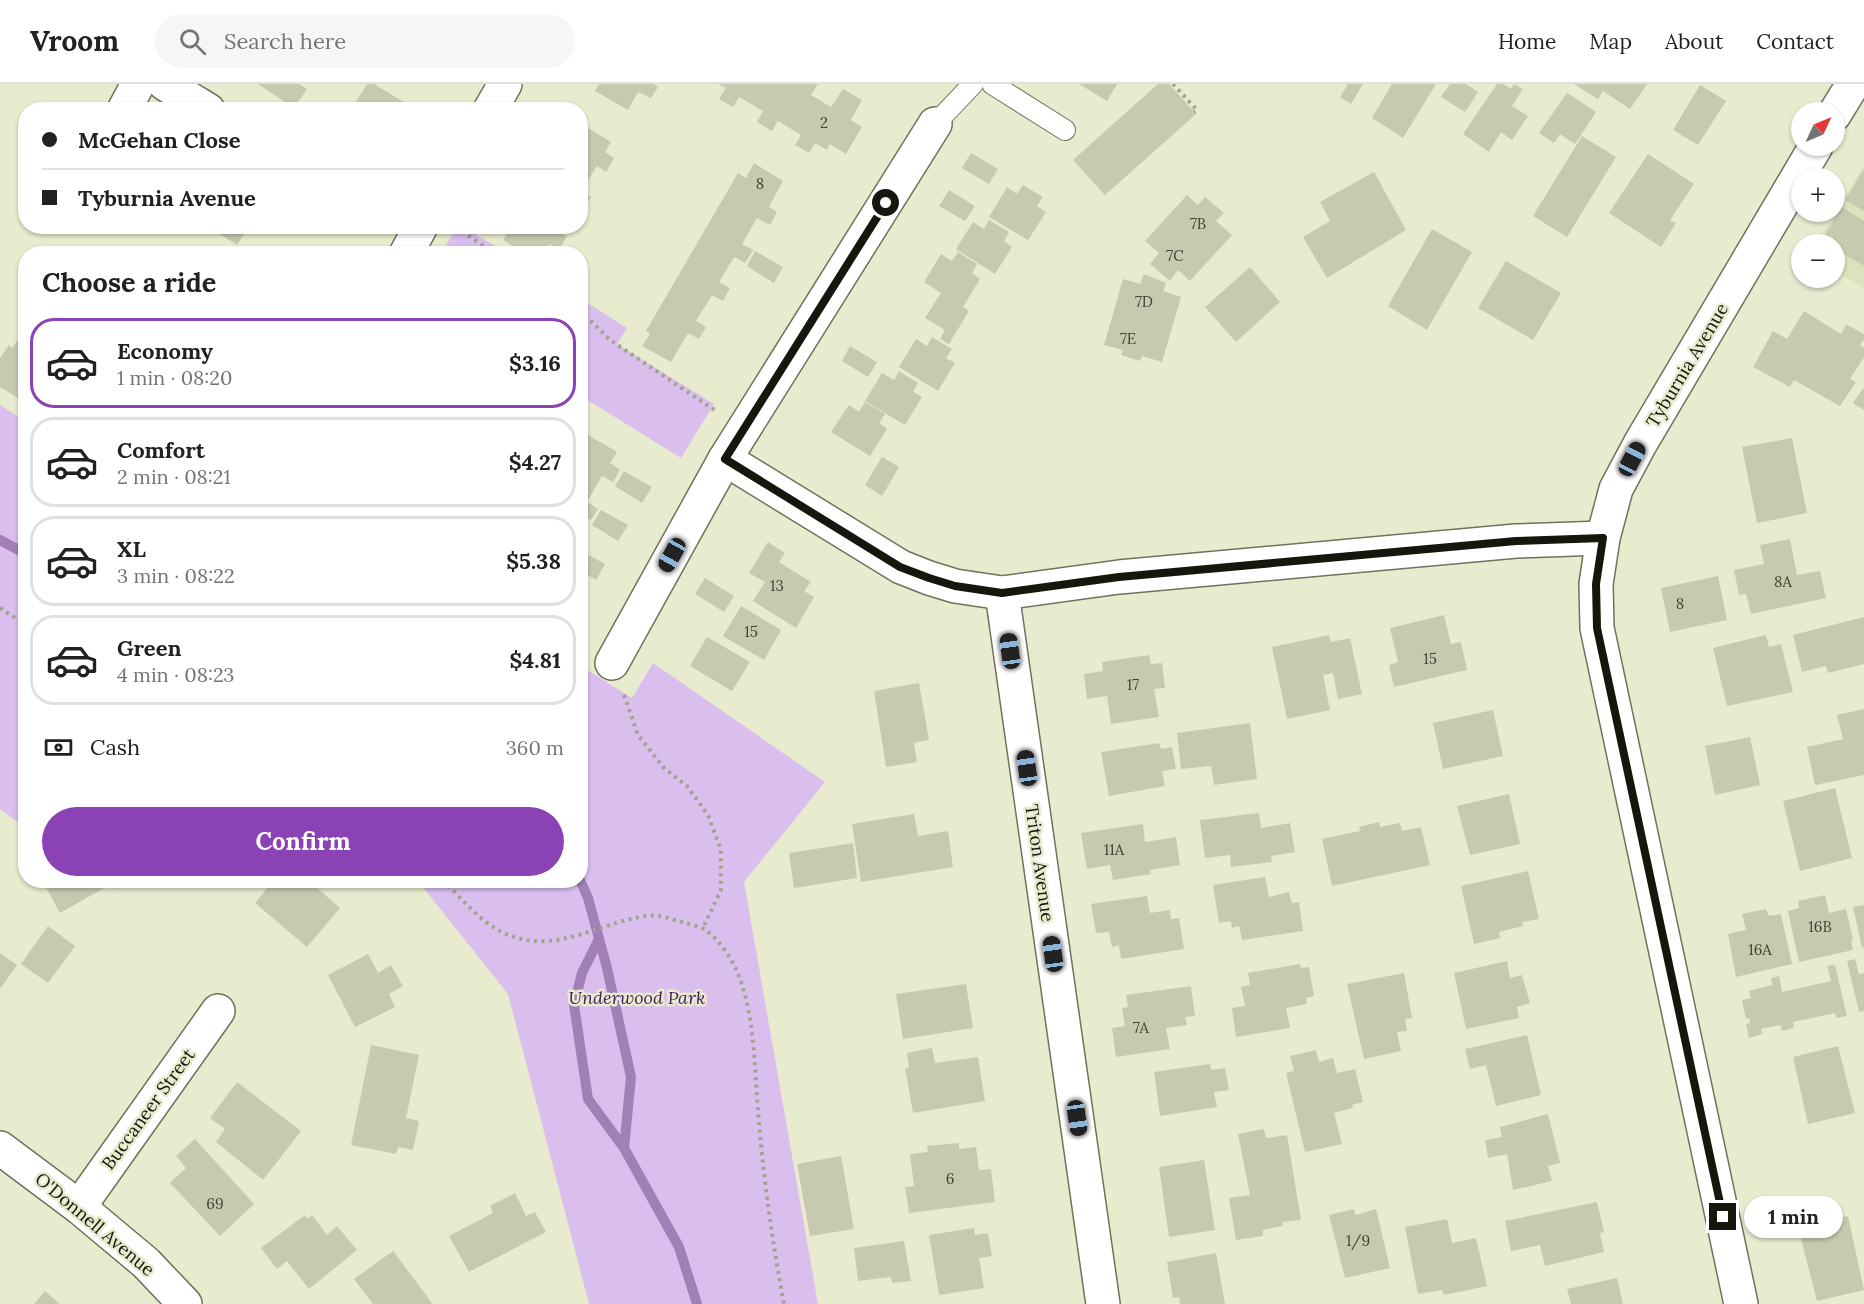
<!DOCTYPE html>
<html lang="en">
<head>
<meta charset="utf-8">
<style>
  :root { --surface:#fff; --page:#f6f6f6; --text:#202124; --muted:#757577; --line:#e0e0e0; --accent:#8b42b4 }
  body { margin:0; font-family:Lora,serif; background:var(--page); color:var(--text); height:100vh; display:flex; flex-direction:column; font-size:22px; white-space:nowrap }
  * { box-sizing:border-box; margin:0 }
  p { font-size:20px; color:var(--muted) }
  .icon { flex:none; width:33px; height:33px; fill:none; stroke:currentColor; stroke-width:2; stroke-linecap:round; stroke-linejoin:round }
  .map { position:relative; flex:1; overflow:hidden }
  .panel { position:absolute; left:18px; top:162px; width:570px; height:642px; display:flex; flex-direction:column; background:var(--surface); border-radius:24px; box-shadow:0 2px 4px #0004 }
  .panel>* { flex:none }
  .hud { position:absolute; left:18px; top:18px; width:570px; height:132px; border-radius:24px; box-shadow:0 2px 4px #0004; display:grid; align-content:center; height:132px; padding:0 24px; background:var(--surface) }
  .needle { width:39px; rotate:46deg }
  .tools { position:absolute; left:1791px; top:18px; display:grid; gap:12px }
  .tools a { display:grid; place-items:center; width:54px; height:54px; border-radius:50%; background:var(--surface); box-shadow:0 2px 4px #0004; font-size:30px }
  .end { position:absolute; width:27px; height:27px; margin:-14px; border:8px solid #15160c; background:#fff; box-shadow:0 0 0 3px #fff }
  .from { border-radius:50% }
  .bubble { position:absolute; height:42px; border-radius:21px; background:var(--surface); box-shadow:0 2px 4px #0004; font-size:20px; font-weight:700; line-height:42px; text-align:center }
  .car { position:absolute; width:18px; height:36px; margin:-18px -9px; border-radius:8px; box-shadow:0 0 4px 2px #0007; background:linear-gradient(#222 24%,#8ab4d8 0 40%,#222 0 76%,#8ab4d8 0 86%,#222 0) }
  .hud b { display:flex; align-items:center; gap:21px; height:57px; font-size:22px }
  .hud b+b { border-top:2px solid var(--line) }
  .hud i { width:15px; height:15px; background:var(--text) }
  ul { padding:0; list-style:none }
  li { display:flex; align-items:center; gap:18px; height:90px; margin:0 12px 9px; padding:0 12px; border:3px solid var(--line); border-radius:24px }
  li div { flex:1 }
  li b { display:block; font-size:22px }
  li em { font-style:normal; font-weight:700 }
  li.current { border-color:var(--accent) }
  li>.icon { width:54px; height:54px; stroke-width:1.5 }
  h2 { padding:0 24px; font-size:27px; line-height:72px }
  .pay { display:flex; align-items:center; gap:15px; height:66px; padding:0 24px; font-size:22px }
  .pay p { margin-inline-start:auto }
  .action { display:flex; gap:12px; margin-top:auto; padding:12px 24px }
  .action a { flex:1; height:69px; border-radius:36px; background:var(--accent); color:#fff; font-size:24px; font-weight:700; line-height:69px; text-align:center }
  header { display:flex; align-items:center; gap:36px; box-sizing:border-box; height:84px; padding:0 30px; background:var(--surface); border-bottom:2px solid var(--line) }
  header strong { font-size:28px }
  nav { display:flex; gap:33px; margin-inline-start:auto; font-size:21px }
  .search { width:420px; height:54px; background:var(--page); display:flex; align-items:center; gap:15px; box-sizing:border-box; padding:0 21px; border-radius:33px; color:var(--muted); font-size:22px }
  .map>svg:first-child { display:block }
  .built { fill:#dee1bd }
  .green { fill:#dabeee }
  .lines { fill:none; stroke-linecap:round; stroke-linejoin:round }
  .stream { stroke:#a180b8; stroke-width:10 }
  .building { fill:#c8caaf }
  .service-casing { stroke:#70725a; stroke-width:22 }
  .minor-casing { stroke:#70725a; stroke-width:36 }
  .tertiary-casing { stroke:#70725a; stroke-width:36 }
  .path { stroke:#a2a38d; stroke-width:4; stroke-dasharray:3 4.5; stroke-linecap:butt }
  .service { stroke:#fff; stroke-width:20 }
  .minor { stroke:#fff; stroke-width:33 }
  .tertiary { stroke:#fff; stroke-width:33 }
  .route { stroke:#15160c; stroke-width:8 }
  .labels { text-anchor:middle; dominant-baseline:central; stroke-width:5; stroke-linejoin:round; paint-order:stroke }
  .number-label { font-size:15px; fill:#424335 }
  .street-label { font-size:18px; fill:#15160c; stroke:#e9ebcf }
  .park-label { font-size:18px; font-style:italic; fill:#45195d; stroke:#e9ebcf }
</style>
</head>
<body>
<header>
<strong>Vroom</strong>
<div class="search"><svg class="icon" aria-label="search" viewBox="0 0 24 24"><circle cx="10" cy="10" r="6"/><path d="M15 15l6 6"/></svg>Search here</div>
<nav><a>Home</a><a>Map</a><a>About</a><a>Contact</a></nav>
</header>
<div class="map">
<svg width="1864" height="1220" viewBox="0 0 1864 1220">
  <rect width="100%" height="100%" fill="#e9ebcf"/>
  <!-- built -->
  <polygon class="built" points="1864,81 1864,204 1835,187 1834,160 1816,160"/>
  <!-- green -->
  <g class="green">
    <polygon points="458,142 463,143 507,169 441,169"/>
    <polygon points="581,215 627,244 617,260 714,320 681,374 581,312"/>
    <polygon points="0,321 25,337 26,739 23,742 0,725"/>
    <polygon points="653,579 825,698 744,798 818,1220 589,1220 508,910 418,797 580,796 581,582 632,614"/>
  </g>
  <g class="lines">
    <!-- stream -->
    <g class="stream">
      <polyline points="0,456 26,470"/>
      <polyline points="580,796 588,814 607,884 631,993 624,1064 679,1163 697,1220"/>
      <polyline points="598,857 582,889 574,921 588,1015 624,1064"/>
    </g>
  </g>
  <!-- building -->
  <g class="building">
    <polygon points="258,0 299,0 307,5 294,24"/>
    <polygon points="367,0 374,0 417,26 351,26"/>
    <polygon points="599,0 654,0 658,3 651,14 638,8 628,26 595,7"/>
    <polygon points="718,0 818,0 811,11 831,23 843,5 862,16 851,36 862,43 846,70 830,60 827,66 815,59 809,69 795,61 801,51 778,37 772,47 757,38 763,27 739,13 733,23 719,15 726,4"/>
    <polygon points="1079,0 1117,0 1107,17"/>
    <polygon points="1158,0 1169,0 1196,30 1105,111 1073,76"/>
    <polygon points="1348,0 1363,0 1351,20 1340,13"/>
    <polygon points="1392,0 1436,0 1403,54 1372,34"/>
    <polygon points="1450,0 1466,0 1478,8 1465,28 1441,13"/>
    <polygon points="1497,0 1503,0 1511,5 1514,0 1523,5 1512,22 1528,32 1512,56 1501,48 1489,68 1463,50"/>
    <polygon points="1574,0 1647,0 1630,25 1603,7 1598,15"/>
    <polygon points="1700,1 1726,17 1698,61 1673,46"/>
    <polygon points="1567,9 1596,28 1575,60 1560,50 1554,59 1539,49"/>
    <polygon points="580,39 611,58 605,68 614,74 606,88 597,82 581,107 591,113 582,126 580,125"/>
    <polygon points="1582,52 1616,73 1567,153 1533,132"/>
    <polygon points="971,69 998,85 989,100 962,84"/>
    <polygon points="1648,70 1694,100 1670,136 1676,139 1661,163 1609,129"/>
    <polygon points="754,79 783,97 769,123 777,128 770,141 757,134 742,160 753,166 745,179 734,173 719,198 730,204 723,217 712,211 696,237 706,243 699,255 688,249 671,278 642,262 650,250 646,247 738,89 746,94"/>
    <polygon points="1864,85 1864,127 1845,116"/>
    <polygon points="1374,88 1406,146 1327,194 1303,153 1330,137 1320,118"/>
    <polygon points="1023,101 1043,113 1037,122 1046,128 1028,156 989,133 1007,103 1017,110"/>
    <polygon points="949,106 975,122 965,137 939,122"/>
    <polygon points="1187,111 1198,121 1205,113 1224,129 1216,137 1232,151 1190,197 1178,186 1170,197 1150,180 1159,169 1145,157"/>
    <polygon points="1842,123 1864,137 1864,182 1834,164 1834,160 1829,160 1822,156"/>
    <polygon points="989,136 1009,148 1004,157 1012,163 995,190 956,165 973,138 984,145"/>
    <polygon points="207,142 249,142 237,161"/>
    <polygon points="511,142 560,142 557,147 567,152 559,166 550,160 544,170 525,170 503,156"/>
    <polygon points="1432,145 1472,168 1427,246 1388,222"/>
    <polygon points="755,167 783,183 774,199 747,182"/>
    <polygon points="958,168 977,180 972,189 980,195 963,223 969,227 949,260 940,255 945,246 925,234 941,209 924,198 941,170 952,177"/>
    <polygon points="1506,177 1561,209 1533,256 1478,224"/>
    <polygon points="1250,183 1280,218 1236,258 1205,223"/>
    <polygon points="1144,190 1166,199 1163,207 1181,213 1162,278 1142,272 1140,277 1121,271 1123,266 1104,261 1123,195 1140,200"/>
    <polygon points="1804,227 1841,250 1846,240 1864,250 1864,255 1860,261 1864,264 1864,273 1850,295 1856,298 1840,322 1794,296 1790,303 1753,283 1773,247 1787,255"/>
    <polygon points="26,245 26,319 0,303 0,274 9,261 12,264"/>
    <polygon points="932,253 952,265 946,274 955,279 938,307 899,283 916,255 927,262"/>
    <polygon points="850,262 877,278 868,293 842,277"/>
    <polygon points="899,287 918,299 913,308 922,313 905,341 865,317 882,289 894,296"/>
    <polygon points="1864,303 1864,326 1853,319"/>
    <polygon points="865,318 885,330 879,339 887,345 870,372 831,348 849,321 859,328"/>
    <polygon points="583,348 617,368 610,379 620,386 613,398 602,392 587,418 598,425 591,436 580,430 580,352"/>
    <polygon points="1792,354 1807,429 1757,439 1742,363"/>
    <polygon points="882,373 899,383 882,412 865,401"/>
    <polygon points="624,387 652,403 642,419 615,402"/>
    <polygon points="601,426 628,441 618,457 592,441"/>
    <polygon points="1790,455 1797,491 1820,487 1826,514 1751,530 1746,510 1739,511 1734,486 1764,480 1760,461"/>
    <polygon points="768,458 785,469 779,478 811,498 804,507 814,513 796,544 753,517 765,498 749,489"/>
    <polygon points="580,466 605,480 596,496 580,487"/>
    <polygon points="1718,492 1727,536 1670,548 1661,504"/>
    <polygon points="705,494 734,512 724,528 695,510"/>
    <polygon points="741,522 781,546 764,576 723,552"/>
    <polygon points="1444,531 1451,560 1461,558 1467,586 1394,603 1389,581 1398,578 1390,544"/>
    <polygon points="1864,533 1864,580 1828,589 1826,582 1802,588 1793,551"/>
    <polygon points="1329,551 1331,558 1350,554 1362,610 1338,615 1333,589 1323,591 1330,626 1287,635 1272,563"/>
    <polygon points="1766,551 1769,563 1781,560 1793,608 1727,622 1713,564"/>
    <polygon points="707,553 750,578 732,607 690,582"/>
    <polygon points="1149,571 1151,580 1162,579 1165,604 1154,605 1159,633 1111,640 1107,612 1087,615 1084,590 1103,587 1102,578"/>
    <polygon points="919,599 929,656 914,659 917,678 886,683 874,607"/>
    <polygon points="1864,625 1864,691 1815,701 1807,663 1843,655 1837,631"/>
    <polygon points="1493,626 1503,672 1443,685 1433,639"/>
    <polygon points="1250,639 1257,695 1214,701 1211,682 1181,685 1177,649"/>
    <polygon points="1750,653 1760,701 1715,711 1705,662"/>
    <polygon points="1159,659 1161,665 1172,663 1176,685 1162,687 1165,702 1109,712 1101,668"/>
    <polygon points="1835,704 1852,774 1800,787 1783,717"/>
    <polygon points="1509,710 1520,760 1470,771 1457,722"/>
    <polygon points="1259,729 1261,744 1290,739 1295,768 1271,772 1272,778 1231,783 1230,771 1205,774 1200,736"/>
    <polygon points="914,730 918,752 948,747 953,783 861,798 852,740"/>
    <polygon points="1379,738 1380,743 1400,739 1402,747 1421,743 1430,781 1332,802 1322,755 1360,747 1359,743"/>
    <polygon points="1143,740 1145,758 1176,753 1180,781 1150,786 1151,790 1113,796 1110,781 1087,785 1081,749"/>
    <polygon points="853,759 857,794 794,804 789,769"/>
    <polygon points="1528,787 1539,835 1522,838 1523,842 1499,848 1500,854 1474,860 1461,802"/>
    <polygon points="1265,793 1269,813 1289,808 1292,819 1299,818 1303,847 1242,856 1239,842 1232,844 1231,837 1219,839 1213,801"/>
    <polygon points="42,796 131,796 117,805 113,799 60,829"/>
    <polygon points="211,796 239,796 238,803"/>
    <polygon points="274,796 308,796 340,824 307,863 255,819"/>
    <polygon points="1825,811 1829,829 1846,825 1853,856 1851,857 1853,866 1799,878 1788,827 1799,824 1798,817"/>
    <polygon points="1147,812 1150,829 1170,826 1171,835 1179,834 1184,865 1121,875 1119,861 1112,863 1109,848 1096,849 1091,820"/>
    <polygon points="1864,821 1864,863 1862,864 1853,823"/>
    <polygon points="1766,825 1769,832 1781,830 1792,880 1736,893 1728,850 1746,846 1742,830"/>
    <polygon points="48,842 75,862 48,899 21,880"/>
    <polygon points="0,869 17,881 0,905"/>
    <polygon points="368,870 378,889 391,881 403,902 389,910 395,923 355,943 328,891"/>
    <polygon points="1855,875 1859,890 1864,889 1864,927 1859,928 1847,877"/>
    <polygon points="1507,877 1510,894 1522,891 1530,919 1517,923 1519,934 1466,945 1454,889"/>
    <polygon points="1300,880 1301,884 1309,883 1314,912 1306,914 1307,920 1286,924 1290,944 1236,953 1232,924 1245,922 1241,903 1250,901 1248,889"/>
    <polygon points="1835,881 1847,932 1836,934 1835,929 1793,938 1794,944 1782,947 1780,941 1761,945 1762,950 1749,954 1746,940 1750,939 1749,934 1746,935 1742,916 1751,914 1749,907 1772,901 1771,894 1779,892 1782,908 1831,897 1827,882"/>
    <polygon points="1404,889 1412,934 1405,935 1407,947 1397,948 1401,967 1364,975 1347,900"/>
    <polygon points="966,900 973,944 903,955 896,910"/>
    <polygon points="1191,902 1195,932 1185,933 1187,941 1166,944 1170,965 1116,973 1112,944 1125,942 1122,924 1128,923 1126,911"/>
    <polygon points="1527,951 1541,1011 1496,1022 1486,981 1470,985 1465,965"/>
    <polygon points="371,961 419,971 406,1034 419,1037 413,1066 398,1063 396,1070 351,1061"/>
    <polygon points="1838,962 1855,1029 1808,1040 1793,973"/>
    <polygon points="932,964 935,979 978,973 985,1017 913,1029 905,984 909,984 907,969"/>
    <polygon points="1316,966 1319,978 1333,974 1337,989 1355,985 1363,1018 1352,1021 1353,1024 1334,1029 1342,1060 1305,1068 1286,989 1294,987 1290,972"/>
    <polygon points="1210,980 1211,986 1225,984 1229,1006 1214,1008 1217,1023 1160,1032 1154,988"/>
    <polygon points="237,998 301,1047 263,1096 216,1058 225,1045 210,1034"/>
    <polygon points="1548,1030 1560,1079 1548,1082 1552,1097 1513,1106 1507,1070 1488,1074 1485,1056 1502,1053 1500,1043"/>
    <polygon points="1264,1045 1266,1054 1287,1051 1301,1136 1282,1138 1283,1142 1263,1146 1263,1152 1236,1156 1229,1114 1250,1111 1238,1050"/>
    <polygon points="195,1055 254,1120 220,1152 170,1099 186,1084 176,1072"/>
    <polygon points="959,1059 959,1065 976,1063 979,1086 991,1085 995,1118 909,1129 905,1103 914,1102 910,1070 928,1068 927,1062"/>
    <polygon points="841,1072 854,1145 810,1152 797,1080"/>
    <polygon points="1204,1076 1215,1146 1169,1153 1159,1083"/>
    <polygon points="515,1109 526,1132 535,1128 546,1148 469,1188 449,1152 493,1129 490,1122"/>
    <polygon points="1597,1118 1604,1148 1600,1149 1604,1168 1545,1182 1540,1161 1511,1167 1505,1137"/>
    <polygon points="1354,1125 1356,1131 1376,1125 1390,1184 1345,1194 1329,1131"/>
    <polygon points="305,1131 307,1135 312,1131 327,1151 337,1142 357,1166 309,1205 287,1177 277,1185 261,1164"/>
    <polygon points="1848,1132 1864,1206 1817,1217 1798,1143"/>
    <polygon points="1447,1135 1452,1159 1476,1154 1487,1202 1444,1211 1442,1206 1418,1210 1405,1143"/>
    <polygon points="974,1144 975,1151 988,1149 992,1172 979,1174 984,1204 939,1211 929,1151"/>
    <polygon points="904,1157 911,1197 892,1199 891,1193 858,1197 854,1164"/>
    <polygon points="393,1167 432,1219 431,1220 373,1220 354,1195"/>
    <polygon points="1216,1169 1225,1220 1180,1220 1179,1213 1173,1214 1167,1178"/>
    <polygon points="1617,1194 1623,1220 1571,1220 1567,1205"/>
    <polygon points="45,1207 60,1220 34,1220"/>
  </g>
  <g class="lines">
    <defs>
      <g id="service">
        <polyline points="992,0 1065,46"/>
        <polyline points="935,40 973,0"/>
      </g>
      <g id="minor">
        <polyline points="165,0 208,26"/>
        <polyline points="124,26 138,0"/>
        <polyline points="490,26 505,0"/>
        <polyline points="1834,31 1853,0"/>
        <polyline points="406,170 421,142"/>
        <polyline points="725,375 901,483 929,494 955,502 1002,509"/>
        <polyline points="612,579 725,375 935,40"/>
        <polyline points="79,1123 218,927"/>
        <polyline points="1103,1220 1002,509 1119,493 1516,457 1603,454"/>
        <polyline points="1741,1220 1597,544 1596,500 1603,454 1616,405 1640,360 1816,62"/>
      </g>
      <polyline id="tertiary" points="0,1064 79,1123 146,1179 185,1220"/>
    </defs>
    <!-- service casing -->
    <use href="#service" class="service-casing"/>
    <!-- minor casing -->
    <use href="#minor" class="minor-casing"/>
    <!-- tertiary casing -->
    <use href="#tertiary" class="tertiary-casing"/>
    <!-- path -->
    <g class="path">
      <polyline points="1173,0 1197,26 1194,28"/>
      <polyline points="456,143 495,170"/>
      <polyline points="580,226 610,256 716,327"/>
      <polyline points="0,524 26,541"/>
      <polyline points="624,611 638,651 664,684 687,702 708,731 721,766 721,806 703,844"/>
      <path d="M 443,796 C 463,816 486,845 514,853 C 561,868 601,838 646,832 C 660,830 673,836 686,839 C 692,841 699,842 704,845 C 718,854 730,872 737,887 C 755,932 754,979 758,1026 C 763,1091 772,1156 784,1220"/>
    </g>
    <!-- service -->
    <use href="#service" class="service"/>
    <!-- minor -->
    <use href="#minor" class="minor"/>
    <!-- tertiary -->
    <use href="#tertiary" class="tertiary"/>
  </g>
  <g class="lines">
    <!-- route -->
    <polyline class="route" points="886,119 725,375 900,483 929,494 955,502 1002,509 1119,493 1516,457 1603,454 1596,500 1597,544 1723,1133"/>
  </g>
  <g class="labels">
    <!-- number labels -->
    <g class="number-label">
      <text x="824" y="38">2</text>
      <text x="760" y="99">8</text>
      <text x="1198" y="139">7B</text>
      <text x="1175" y="171">7C</text>
      <text x="1144" y="217">7D</text>
      <text x="1128" y="254">7E</text>
      <text x="1783" y="497">8A</text>
      <text x="777" y="501">13</text>
      <text x="1680" y="519">8</text>
      <text x="751" y="547">15</text>
      <text x="1430" y="574">15</text>
      <text x="1133" y="600">17</text>
      <text x="1114" y="765">11A</text>
      <text x="1820" y="842">16B</text>
      <text x="1760" y="865">16A</text>
      <text x="1141" y="943">7A</text>
      <text x="950" y="1094">6</text>
      <text x="215" y="1119">69</text>
      <text x="1358" y="1156">1/9</text>
    </g>
    <!-- street labels -->
    <g class="street-label">
      <text transform="translate(1687 281) rotate(-59)">Tyburnia Avenue</text>
      <text transform="translate(1040 779) rotate(82)">Triton Avenue</text>
      <text transform="translate(148 1025) rotate(-54)">Buccaneer Street</text>
      <text transform="translate(95 1140) rotate(40)">O'Donnell Avenue</text>
    </g>
    <!-- park labels -->
    <g class="park-label">
      <text x="637" y="913">Underwood Park</text>
    </g>
  </g>
</svg>
<div class="tools">
<a><svg class="needle" viewBox="-14 -14 28 28"><path d="M0-13l5 13h-10z" fill="#e53935"/><path d="M0 13l5-13h-10z" fill="#757577"/></svg></a>
<a>+</a>
<a>−</a>
</div>
<i class="end from" style="left:886px;top:119px"></i>
<i class="end" style="left:1723px;top:1133px"></i>
<div class="bubble" style="left:1744px;top:1112px;width:99px">1 min</div>
<i class="car" style="left:1632px;top:375px;rotate:28deg"></i>
<i class="car" style="left:672px;top:471px;rotate:209deg"></i>
<i class="car" style="left:1010px;top:567px;rotate:352deg"></i>
<i class="car" style="left:1027px;top:684px;rotate:352deg"></i>
<i class="car" style="left:1053px;top:870px;rotate:352deg"></i>
<i class="car" style="left:1077px;top:1034px;rotate:172deg"></i>
<div class="hud">
<b><i class="from"></i>McGehan Close</b>
<b><i></i>Tyburnia Avenue</b>
</div>
<section class="panel">
<h2>Choose a ride</h2>
<ul>
<li class="current"><svg class="icon" aria-label="car" viewBox="0 0 24 24"><path d="M5 17H2v-5l4-1 3-4h7l3 4 3 1v5h-3M9 17h6M6 11h13"/><circle cx="7" cy="17" r="2"/><circle cx="17" cy="17" r="2"/></svg><div><b>Economy</b><p>1 min · 08:20</p></div><em>$3.16</em></li>
<li><svg class="icon" aria-label="car" viewBox="0 0 24 24"><path d="M5 17H2v-5l4-1 3-4h7l3 4 3 1v5h-3M9 17h6M6 11h13"/><circle cx="7" cy="17" r="2"/><circle cx="17" cy="17" r="2"/></svg><div><b>Comfort</b><p>2 min · 08:21</p></div><em>$4.27</em></li>
<li><svg class="icon" aria-label="car" viewBox="0 0 24 24"><path d="M5 17H2v-5l4-1 3-4h7l3 4 3 1v5h-3M9 17h6M6 11h13"/><circle cx="7" cy="17" r="2"/><circle cx="17" cy="17" r="2"/></svg><div><b>XL</b><p>3 min · 08:22</p></div><em>$5.38</em></li>
<li><svg class="icon" aria-label="car" viewBox="0 0 24 24"><path d="M5 17H2v-5l4-1 3-4h7l3 4 3 1v5h-3M9 17h6M6 11h13"/><circle cx="7" cy="17" r="2"/><circle cx="17" cy="17" r="2"/></svg><div><b>Green</b><p>4 min · 08:23</p></div><em>$4.81</em></li>
</ul>
<div class="pay"><svg class="icon" aria-label="cash" viewBox="0 0 24 24"><path d="M3 7h18v10H3z"/><circle cx="12" cy="12" r="2"/></svg>Cash<p>360 m</p></div>
<div class="action"><a>Confirm</a></div>
</section>
</div>
</body>
</html>
